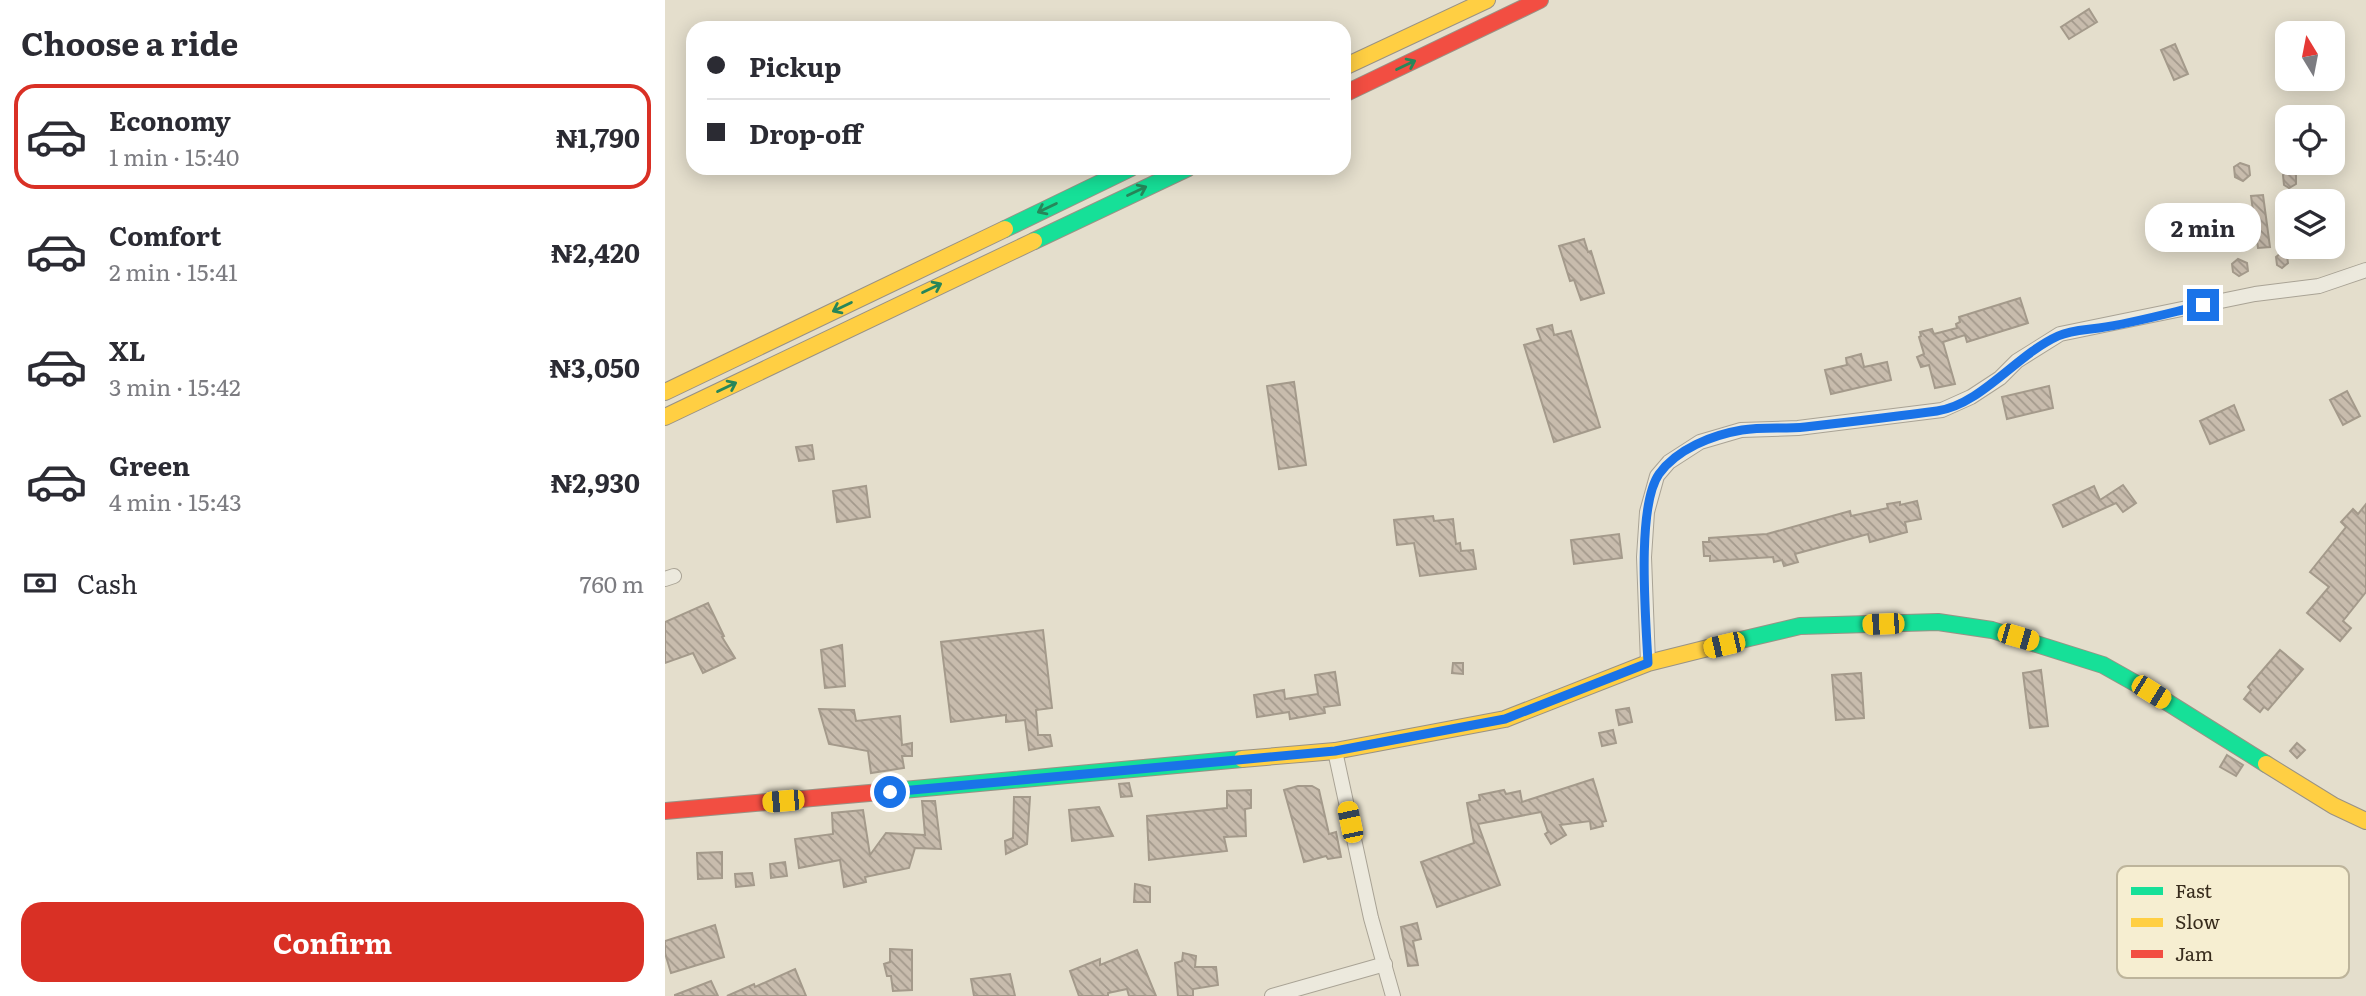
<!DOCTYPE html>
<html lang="en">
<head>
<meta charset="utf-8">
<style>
  :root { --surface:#fff; --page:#f2f2f3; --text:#2b2b33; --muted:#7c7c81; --line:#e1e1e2; --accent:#d93025 }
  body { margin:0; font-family:Literata,serif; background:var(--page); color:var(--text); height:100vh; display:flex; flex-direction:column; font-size:26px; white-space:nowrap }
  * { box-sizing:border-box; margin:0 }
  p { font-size:23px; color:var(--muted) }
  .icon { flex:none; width:38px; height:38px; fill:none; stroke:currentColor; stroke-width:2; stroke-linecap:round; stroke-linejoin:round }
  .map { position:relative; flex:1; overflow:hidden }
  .panel { display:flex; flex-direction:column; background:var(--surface); width:665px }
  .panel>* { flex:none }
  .hud { position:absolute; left:21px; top:21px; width:665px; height:154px; border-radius:21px; box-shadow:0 4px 18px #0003; display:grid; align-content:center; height:154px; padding:0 21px; background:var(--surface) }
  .needle { width:46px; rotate:350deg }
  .buttons { position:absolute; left:1610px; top:21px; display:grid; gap:14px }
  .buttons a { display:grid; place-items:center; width:70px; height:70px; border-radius:14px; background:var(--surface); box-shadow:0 4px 18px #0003; font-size:35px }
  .end { position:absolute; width:32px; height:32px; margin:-16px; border:9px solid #1a73e8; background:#fff; box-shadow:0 0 0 4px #fff }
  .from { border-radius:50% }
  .bubble { position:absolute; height:49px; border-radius:21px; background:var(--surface); box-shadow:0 4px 18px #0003; font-size:23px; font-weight:700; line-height:49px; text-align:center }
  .car { position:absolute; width:21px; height:42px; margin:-21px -10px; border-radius:9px; box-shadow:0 0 5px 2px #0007; background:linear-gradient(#f5c518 24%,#345 0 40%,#f5c518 0 76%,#345 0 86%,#f5c518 0) }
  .hud b { display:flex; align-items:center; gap:24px; height:66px; font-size:26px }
  .hud b+b { border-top:2px solid var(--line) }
  .hud i { width:18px; height:18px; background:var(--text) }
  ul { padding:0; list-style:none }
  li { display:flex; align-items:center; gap:21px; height:105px; margin:0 14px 10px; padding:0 7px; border:4px solid transparent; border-radius:21px }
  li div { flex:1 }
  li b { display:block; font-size:26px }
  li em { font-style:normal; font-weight:700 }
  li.current { border-color:var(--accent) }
  li>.icon { width:63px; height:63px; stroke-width:1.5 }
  h2 { padding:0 21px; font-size:32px; line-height:84px }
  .pay { display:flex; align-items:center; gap:18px; height:77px; padding:0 21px; font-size:26px }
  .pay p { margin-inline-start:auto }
  .primary-button { display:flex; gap:14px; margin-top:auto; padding:14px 21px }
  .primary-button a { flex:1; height:80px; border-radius:21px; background:var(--accent); color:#fff; font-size:28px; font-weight:700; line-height:80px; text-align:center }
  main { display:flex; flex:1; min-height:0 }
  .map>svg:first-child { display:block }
  .building { fill:url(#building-back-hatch); stroke:#a49a8b; stroke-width:2 }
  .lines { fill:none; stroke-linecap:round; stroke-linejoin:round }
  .street-casing { stroke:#a9a395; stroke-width:16 }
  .fast-casing { stroke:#999285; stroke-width:18 }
  .slow-casing { stroke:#999285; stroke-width:18 }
  .jam-casing { stroke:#999285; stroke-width:18 }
  .street { stroke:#ece9dd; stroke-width:14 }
  .fast { stroke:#16e098; stroke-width:16 }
  .slow { stroke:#ffcf43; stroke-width:16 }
  .jam { stroke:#f24e42; stroke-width:16 }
  .oneway { stroke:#27865a }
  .route { stroke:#1a73e8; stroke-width:9 }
  .key { fill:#f6eed1; stroke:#bdb49b; stroke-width:2 }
  .key-label { font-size:19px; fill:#382c1d }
</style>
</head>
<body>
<main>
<section class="panel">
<h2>Choose a ride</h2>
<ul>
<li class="current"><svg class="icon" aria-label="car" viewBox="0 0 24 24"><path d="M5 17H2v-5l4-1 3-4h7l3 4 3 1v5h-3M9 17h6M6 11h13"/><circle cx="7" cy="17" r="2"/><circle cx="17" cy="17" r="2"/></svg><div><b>Economy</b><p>1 min · 15:40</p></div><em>₦1,790</em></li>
<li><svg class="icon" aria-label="car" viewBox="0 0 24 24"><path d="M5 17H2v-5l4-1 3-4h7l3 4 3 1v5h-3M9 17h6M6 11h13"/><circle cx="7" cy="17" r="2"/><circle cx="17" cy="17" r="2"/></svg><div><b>Comfort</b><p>2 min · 15:41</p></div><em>₦2,420</em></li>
<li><svg class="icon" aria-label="car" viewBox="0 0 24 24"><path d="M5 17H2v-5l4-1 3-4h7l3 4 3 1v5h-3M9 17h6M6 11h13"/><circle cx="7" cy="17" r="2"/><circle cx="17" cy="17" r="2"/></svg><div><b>XL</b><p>3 min · 15:42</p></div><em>₦3,050</em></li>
<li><svg class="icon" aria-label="car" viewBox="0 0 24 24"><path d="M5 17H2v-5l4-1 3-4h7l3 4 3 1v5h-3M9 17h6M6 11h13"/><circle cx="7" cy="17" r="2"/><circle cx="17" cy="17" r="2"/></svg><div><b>Green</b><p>4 min · 15:43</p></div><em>₦2,930</em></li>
</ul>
<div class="pay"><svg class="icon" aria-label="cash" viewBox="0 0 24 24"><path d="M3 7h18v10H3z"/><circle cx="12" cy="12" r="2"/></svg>Cash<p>760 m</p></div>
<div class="primary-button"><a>Confirm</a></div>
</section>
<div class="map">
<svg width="1701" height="996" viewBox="0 0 1701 996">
  <defs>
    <pattern id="building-back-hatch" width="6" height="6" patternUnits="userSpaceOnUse" patternTransform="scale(1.75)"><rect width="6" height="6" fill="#c8bcad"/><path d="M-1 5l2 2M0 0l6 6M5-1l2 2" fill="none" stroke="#a3998c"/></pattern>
  </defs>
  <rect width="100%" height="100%" fill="#e4decc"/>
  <!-- building -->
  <g class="building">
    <polygon points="1424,9 1432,22 1404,39 1396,27"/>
    <polygon points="1510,44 1523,74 1509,80 1496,50"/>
    <polygon points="1575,163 1584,166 1585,175 1578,181 1570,177 1569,167"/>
    <polygon points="1624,171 1631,175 1631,184 1624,188 1619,185 1618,175"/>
    <polygon points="1598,195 1605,247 1593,248 1586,196"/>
    <polygon points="919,239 923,252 926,251 939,293 916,300 909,280 905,281 894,246"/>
    <polygon points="1616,253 1622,256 1623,263 1617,268 1612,265 1611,257"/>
    <polygon points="1573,259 1582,263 1583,271 1574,276 1568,272 1567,264"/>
    <polygon points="1355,298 1363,323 1302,342 1300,335 1278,342 1290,384 1270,388 1264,365 1256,367 1252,357 1259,354 1254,337 1256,336 1255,332 1267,329 1269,334 1292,328 1291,324 1295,322 1294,317"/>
    <polygon points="887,325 889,335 906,331 935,427 889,442 859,345 876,340 872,329"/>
    <polygon points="1196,354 1199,367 1222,362 1226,380 1166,394 1160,370 1182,365 1181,358"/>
    <polygon points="629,382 641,465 614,469 602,386"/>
    <polygon points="1384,386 1388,408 1342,419 1337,397"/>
    <polygon points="1682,391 1695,416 1678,425 1665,400"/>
    <polygon points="1569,405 1579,430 1545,444 1535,421"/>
    <polygon points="147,445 149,459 134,461 131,447"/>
    <polygon points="1458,485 1471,503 1458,512 1451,503 1398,527 1388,505 1429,486 1435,500"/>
    <polygon points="201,486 205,517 172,522 168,491"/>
    <polygon points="1252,501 1256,519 1240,522 1242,532 1205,542 1203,534 1130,554 1133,562 1119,566 1117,560 1109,562 1108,557 1045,561 1045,556 1039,556 1038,542 1044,542 1044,538 1102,534 1185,511 1186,516 1223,508 1222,504 1235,502 1235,505"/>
    <polygon points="1701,504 1701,592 1678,621 1686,628 1675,641 1642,613 1664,587 1645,572 1681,527 1676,522 1688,509 1693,514"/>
    <polygon points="768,516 769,521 788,519 791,544 795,543 796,551 808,550 811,569 755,576 749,543 732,545 729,520"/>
    <polygon points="954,534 957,558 909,564 906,540"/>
    <polygon points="43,603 59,636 57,637 70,658 38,673 28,653 0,663 0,622"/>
    <polygon points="378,630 387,708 371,710 373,735 385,735 387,746 364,750 360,720 341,722 341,715 286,722 276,642"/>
    <polygon points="177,645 180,686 160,688 156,650"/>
    <polygon points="1615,650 1638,669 1603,710 1599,707 1595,712 1579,699 1586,690 1583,687"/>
    <polygon points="788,663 798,663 798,674 787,673"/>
    <polygon points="1376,670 1383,726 1365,728 1358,673"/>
    <polygon points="670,672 675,705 659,707 660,713 625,719 624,712 592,717 589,695 619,690 620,699 653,694 650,675"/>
    <polygon points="1196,673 1199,718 1171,720 1167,675"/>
    <polygon points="964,708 967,722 954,725 951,710"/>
    <polygon points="154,709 189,710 191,721 235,716 237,745 247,743 247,756 237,756 239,768 206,773 203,751 164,744"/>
    <polygon points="948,730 951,743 937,746 934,733"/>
    <polygon points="1632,743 1640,750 1632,758 1625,751"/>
    <polygon points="1562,755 1578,765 1571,776 1555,767"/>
    <polygon points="928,779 941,821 937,822 938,826 926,829 925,821 895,825 901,835 886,844 880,834 883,832 876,812 813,824 835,885 772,907 756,862 809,843 802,803 815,800 814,795 839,790 841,794 855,791 857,802"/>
    <polygon points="464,783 467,796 456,797 454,784"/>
    <polygon points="633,786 647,786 654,790 664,834 671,832 676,857 663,859 661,856 639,862 619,790"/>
    <polygon points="586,790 586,808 580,809 581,836 559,837 562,851 484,860 482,816 562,808 562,791"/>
    <polygon points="349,797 365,797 362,844 341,854 340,841 348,838"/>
    <polygon points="257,801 270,801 276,849 250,848 244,868 200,877 201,882 179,887 175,860 134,868 130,839 168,834 167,813 198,810 205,855 221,833 260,835"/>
    <polygon points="434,807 448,836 407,841 404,810"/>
    <polygon points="57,852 57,878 33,879 32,853"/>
    <polygon points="120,862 122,876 106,878 105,864"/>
    <polygon points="87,873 89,885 71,887 70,874"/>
    <polygon points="470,884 485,887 485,902 469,902"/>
    <polygon points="752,923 756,939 748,941 753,965 743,966 736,927"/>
    <polygon points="50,925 59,957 6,973 0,953 0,941"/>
    <polygon points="225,949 247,950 247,990 228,991 226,976 222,976 219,964 225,962"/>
    <polygon points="472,950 491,996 464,996 462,989 443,993 443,996 414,996 405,971 435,959 435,965"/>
    <polygon points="518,953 531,956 530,967 551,967 553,985 528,989 528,996 513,996 510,963 517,961"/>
    <polygon points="130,969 141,996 62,996 89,984 90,987"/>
    <polygon points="345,974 350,996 309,996 306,979"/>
    <polygon points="46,981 53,996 10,996 10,995"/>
  </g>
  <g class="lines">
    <defs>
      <g id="street">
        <polyline points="0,579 9,576"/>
        <polyline points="983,663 979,557 982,512 992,476 1004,462 1035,442 1076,430 1133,428 1277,410 1306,397 1335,378 1352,361 1395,334 1590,294 1654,286 1701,270"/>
        <polyline points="670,751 706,918 728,996"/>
        <polyline points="607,996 720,964"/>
      </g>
      <g id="fast">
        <polyline points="340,229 466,168"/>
        <polyline points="369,241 523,168"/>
        <polyline points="1063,643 1135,626 1273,622 1327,630 1438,665 1486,692 1601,764"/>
        <polyline points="227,791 577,759"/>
      </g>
      <g id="slow">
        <polyline points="679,67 822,0"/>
        <polyline points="0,392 340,229"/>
        <polyline points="0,417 369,241"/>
        <polyline points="577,759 670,751 840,719 983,663 1063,643"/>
        <polyline points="1601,764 1669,806 1701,821"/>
      </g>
      <g id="jam">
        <polyline points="679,94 875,0"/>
        <polyline points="0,811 227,791"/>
      </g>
    </defs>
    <!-- street casing -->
    <use href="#street" class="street-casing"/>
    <!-- fast casing -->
    <use href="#fast" class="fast-casing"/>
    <!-- slow casing -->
    <use href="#slow" class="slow-casing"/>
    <!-- jam casing -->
    <use href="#jam" class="jam-casing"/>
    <!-- street -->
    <use href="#street" class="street"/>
    <!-- fast -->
    <use href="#fast" class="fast"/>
    <!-- slow -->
    <use href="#slow" class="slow"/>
    <!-- jam -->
    <use href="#jam" class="jam"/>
  </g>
  <!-- one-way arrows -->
  <defs><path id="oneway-shaft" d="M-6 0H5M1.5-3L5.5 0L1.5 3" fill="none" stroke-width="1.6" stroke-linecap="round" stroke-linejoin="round" transform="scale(1.75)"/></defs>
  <g class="oneway">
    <use href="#oneway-shaft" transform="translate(741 65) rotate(-26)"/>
    <use href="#oneway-shaft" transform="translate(472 191) rotate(-25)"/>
    <use href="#oneway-shaft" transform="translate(382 208) rotate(154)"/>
    <use href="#oneway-shaft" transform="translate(267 288) rotate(-26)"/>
    <use href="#oneway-shaft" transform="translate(177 307) rotate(154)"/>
    <use href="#oneway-shaft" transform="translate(62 387) rotate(-26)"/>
  </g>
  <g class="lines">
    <!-- route -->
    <path class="route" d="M 225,792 L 670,751 L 840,719 L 983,663 C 981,621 971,507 994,474 C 1012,449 1047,435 1077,430 C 1098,427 1119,429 1140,427 C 1184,422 1228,417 1272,411 C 1317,404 1351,355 1393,336 C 1406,330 1420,330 1434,328 C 1469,323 1504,313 1538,305"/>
  </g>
  <!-- legend -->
  <rect x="1452" y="866" width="232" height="112" rx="10" class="key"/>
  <rect x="1466" y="887" width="32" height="8" fill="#16e098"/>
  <rect x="1466" y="918" width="32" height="9" fill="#ffcf43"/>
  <rect x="1466" y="950" width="32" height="8" fill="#f24e42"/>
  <g class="key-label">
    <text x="1510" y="898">Fast</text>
    <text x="1510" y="929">Slow</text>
    <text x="1510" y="961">Jam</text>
  </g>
</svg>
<div class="buttons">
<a><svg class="needle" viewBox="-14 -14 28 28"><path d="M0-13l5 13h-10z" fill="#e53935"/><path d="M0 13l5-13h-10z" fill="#7c7c81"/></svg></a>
<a><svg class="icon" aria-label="locate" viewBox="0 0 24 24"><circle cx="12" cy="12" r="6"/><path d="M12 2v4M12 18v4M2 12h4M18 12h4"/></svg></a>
<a><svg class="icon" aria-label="layers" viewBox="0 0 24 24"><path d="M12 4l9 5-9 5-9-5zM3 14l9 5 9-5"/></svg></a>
</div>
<i class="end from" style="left:225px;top:792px"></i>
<i class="end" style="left:1538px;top:305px"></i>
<div class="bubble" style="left:1480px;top:203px;width:116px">2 min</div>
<i class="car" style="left:1218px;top:624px;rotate:268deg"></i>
<i class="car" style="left:1353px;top:637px;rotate:106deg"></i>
<i class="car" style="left:1059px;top:645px;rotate:257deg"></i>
<i class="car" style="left:1486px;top:692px;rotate:122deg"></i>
<i class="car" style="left:118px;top:801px;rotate:265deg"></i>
<i class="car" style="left:685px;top:822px;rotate:348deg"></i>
<div class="hud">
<b><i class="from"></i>Pickup</b>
<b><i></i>Drop-off</b>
</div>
</div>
</main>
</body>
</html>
